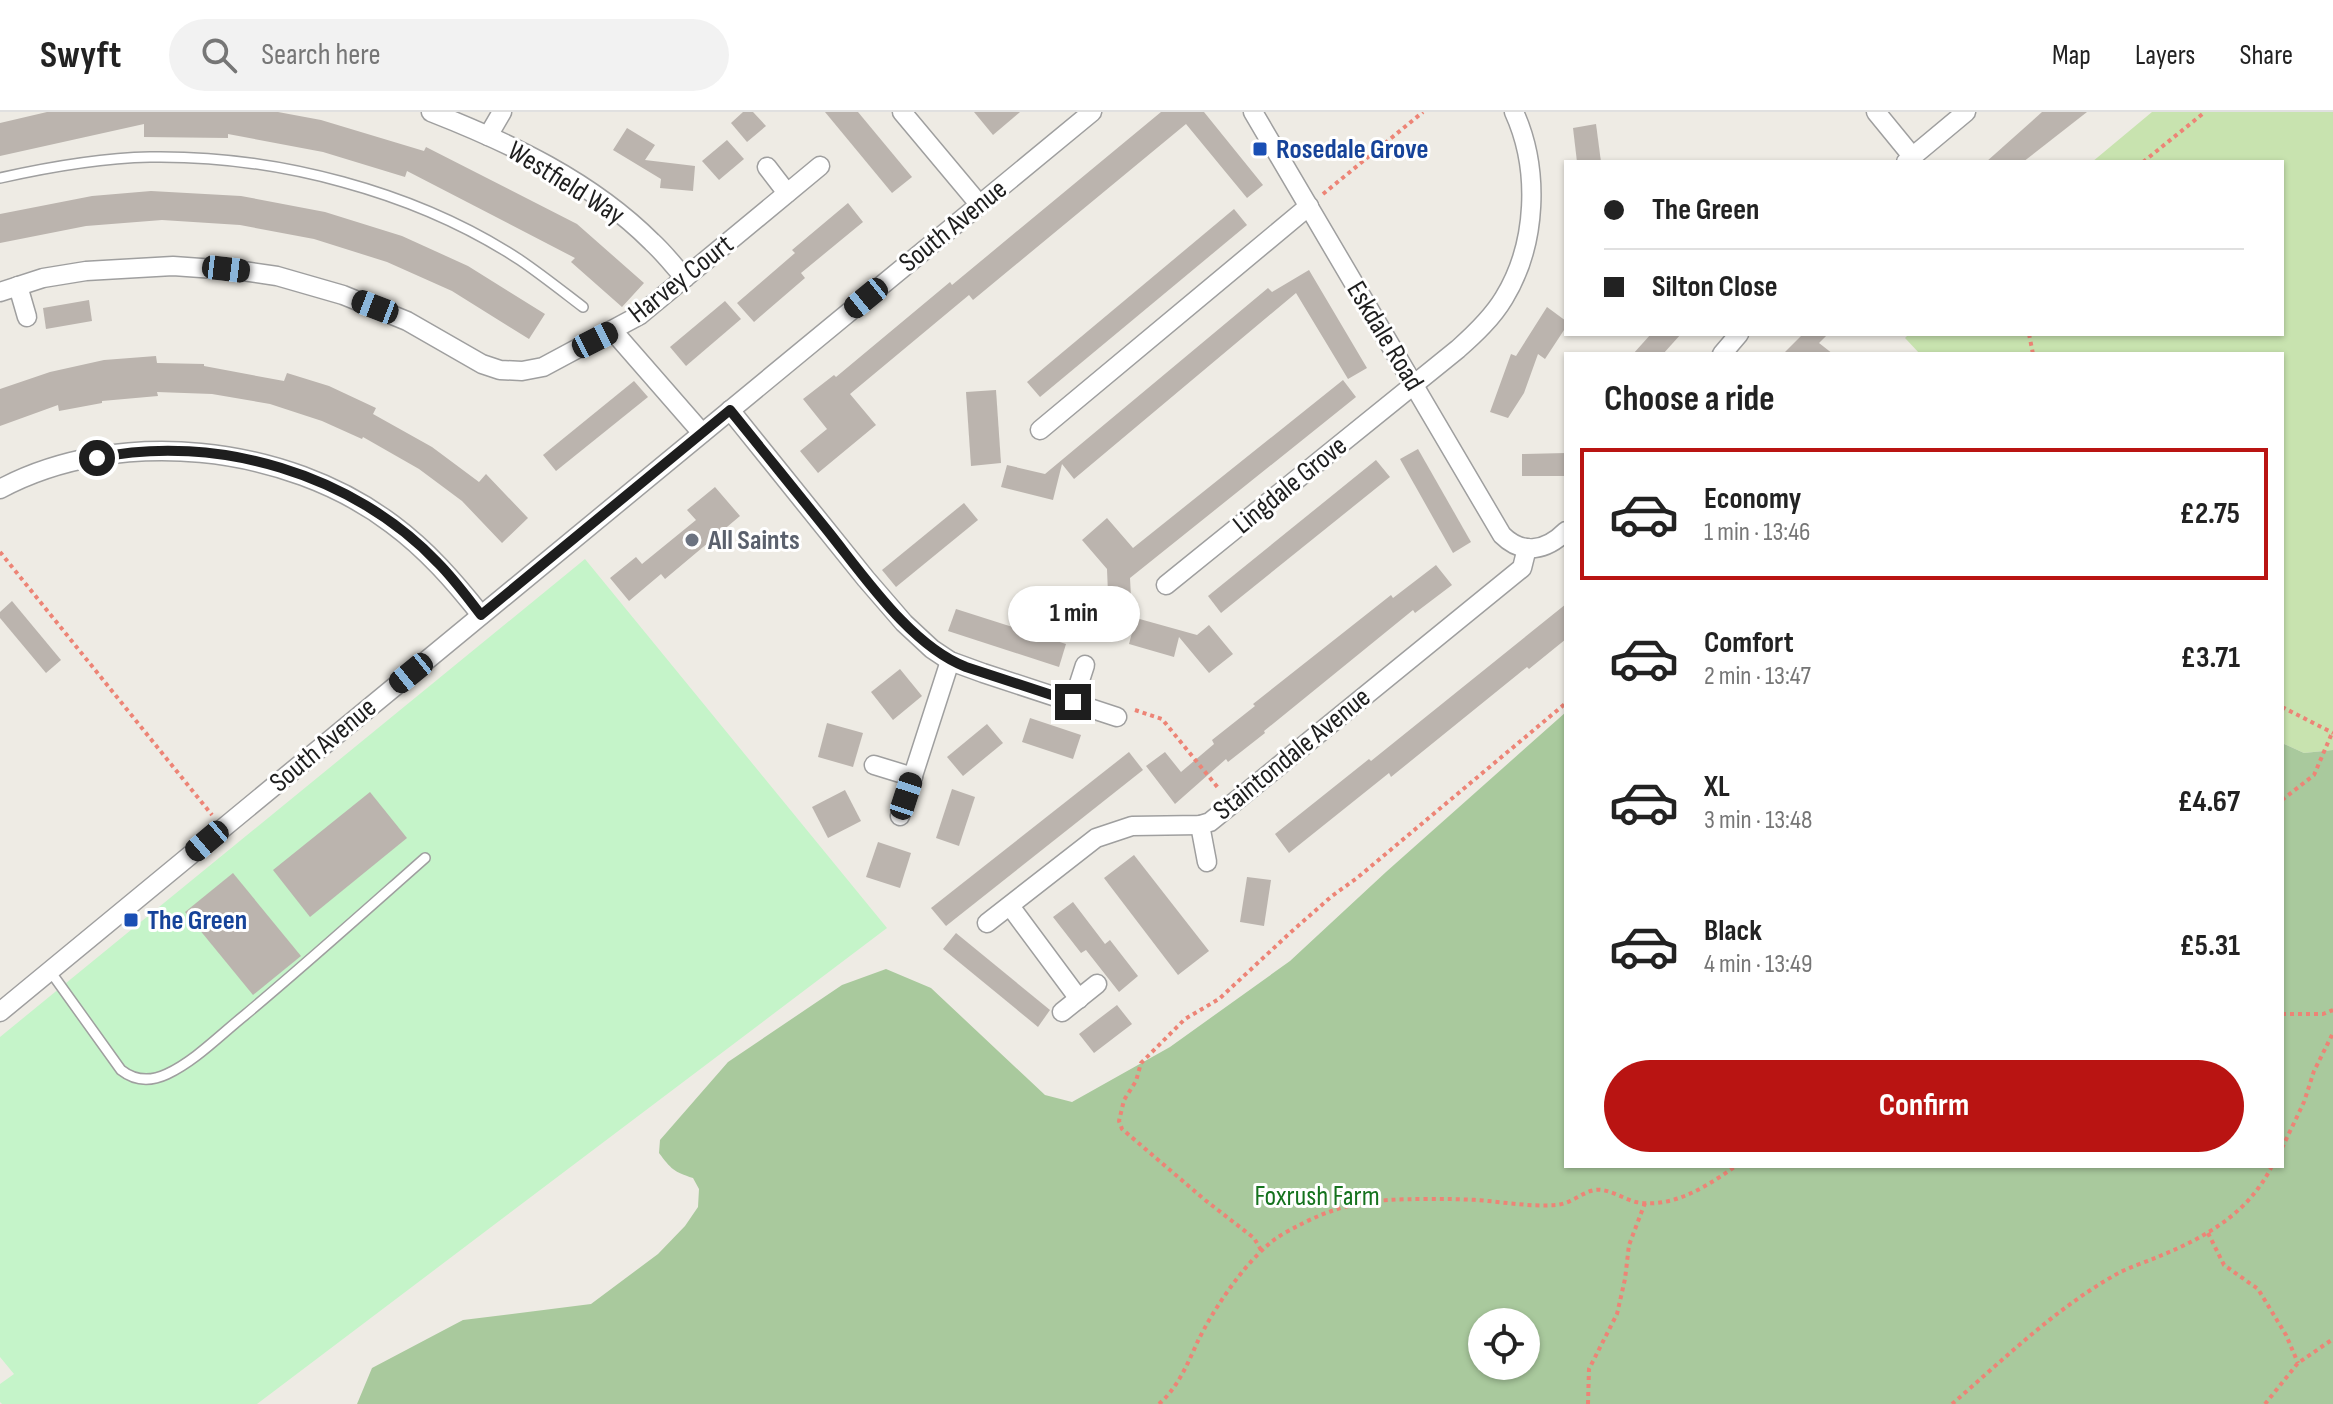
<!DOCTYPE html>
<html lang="en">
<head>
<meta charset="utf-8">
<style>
  :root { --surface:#fff; --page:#f2f2f2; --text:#222; --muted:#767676; --line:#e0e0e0; --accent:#b91412 }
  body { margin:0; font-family:"Sofia Sans Condensed",sans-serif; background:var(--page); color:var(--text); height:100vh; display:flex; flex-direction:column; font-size:30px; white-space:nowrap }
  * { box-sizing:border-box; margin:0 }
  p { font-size:26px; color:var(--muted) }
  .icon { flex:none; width:44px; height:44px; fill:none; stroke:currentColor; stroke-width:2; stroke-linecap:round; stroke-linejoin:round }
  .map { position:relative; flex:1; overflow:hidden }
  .details { position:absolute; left:1564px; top:240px; width:720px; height:816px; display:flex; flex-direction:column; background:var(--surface); border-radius:0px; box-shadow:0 2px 6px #0004 }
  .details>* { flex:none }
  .top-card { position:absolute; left:1564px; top:48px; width:720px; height:176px; border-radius:0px; box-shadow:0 2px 6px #0004; display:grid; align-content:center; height:176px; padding:0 40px; background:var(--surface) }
  .buttons { position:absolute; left:1468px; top:1196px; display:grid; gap:16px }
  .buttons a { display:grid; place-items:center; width:72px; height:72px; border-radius:50%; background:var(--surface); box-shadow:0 2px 6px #0004; font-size:40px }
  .end { position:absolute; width:36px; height:36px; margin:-18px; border:10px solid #1e1e1e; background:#fff; box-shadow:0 0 0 4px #fff }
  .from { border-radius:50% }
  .bubble { position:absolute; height:56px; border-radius:28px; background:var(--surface); box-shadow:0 2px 6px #0004; font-size:26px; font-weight:700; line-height:56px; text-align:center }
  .car { position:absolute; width:24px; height:48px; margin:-24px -12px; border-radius:10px; box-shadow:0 0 6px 2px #0007; background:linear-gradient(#222 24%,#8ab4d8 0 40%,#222 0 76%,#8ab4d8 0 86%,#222 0) }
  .top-card b { display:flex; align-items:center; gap:28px; height:76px; font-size:30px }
  .top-card b+b { border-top:2px solid var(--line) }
  .top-card i { width:20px; height:20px; background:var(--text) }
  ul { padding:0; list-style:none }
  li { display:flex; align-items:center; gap:24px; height:132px; margin:0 16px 12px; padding:0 24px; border:4px solid transparent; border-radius:0px }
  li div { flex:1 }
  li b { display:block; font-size:30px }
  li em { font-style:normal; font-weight:700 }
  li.current { border-color:var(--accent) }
  li>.icon { width:72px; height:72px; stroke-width:1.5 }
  h2 { padding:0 40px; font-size:36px; line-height:96px }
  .primary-button { display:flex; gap:16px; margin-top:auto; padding:16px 40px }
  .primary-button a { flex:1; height:92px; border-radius:48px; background:var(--accent); color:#fff; font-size:32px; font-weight:700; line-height:92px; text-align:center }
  header { display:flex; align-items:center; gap:48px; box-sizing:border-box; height:112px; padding:0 40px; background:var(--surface); border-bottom:2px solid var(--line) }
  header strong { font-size:38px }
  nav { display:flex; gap:44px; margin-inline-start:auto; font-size:28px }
  .search { width:560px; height:72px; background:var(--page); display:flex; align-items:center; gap:20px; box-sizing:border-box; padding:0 28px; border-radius:44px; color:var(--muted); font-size:30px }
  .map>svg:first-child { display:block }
  .grass { fill:#c8e3af }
  .forest { fill:#a9c99d; fill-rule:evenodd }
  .park { fill:#c5f4c9 }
  .building { fill:#bbb4ae }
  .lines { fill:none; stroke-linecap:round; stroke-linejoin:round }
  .service-casing { stroke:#9f9f9f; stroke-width:12 }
  .minor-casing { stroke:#9f9f9f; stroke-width:21 }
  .path { stroke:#ed8476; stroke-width:4; stroke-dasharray:4 4; stroke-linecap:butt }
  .service { stroke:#fff; stroke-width:9 }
  .minor { stroke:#fff; stroke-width:18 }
  .route { stroke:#1e1e1e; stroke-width:10 }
  .transit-dot { fill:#1a4fb4; stroke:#fff; stroke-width:3 }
  .worship-dot { fill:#6b7280; stroke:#fff; stroke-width:3 }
  .labels { text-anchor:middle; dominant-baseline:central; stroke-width:6; stroke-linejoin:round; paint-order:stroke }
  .transit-label { font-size:28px; font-weight:bold; fill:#164399; stroke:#fff; text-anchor:start }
  .street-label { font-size:28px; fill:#1e1e1e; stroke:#fff }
  .worship-label { font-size:28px; font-weight:bold; fill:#5b616d; stroke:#fff; text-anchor:start }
  .park-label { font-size:28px; fill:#15721e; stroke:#fff }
</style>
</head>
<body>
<header>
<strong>Swyft</strong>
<div class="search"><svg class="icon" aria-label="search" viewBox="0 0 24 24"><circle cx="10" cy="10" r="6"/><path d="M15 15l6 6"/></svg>Search here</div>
<nav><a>Map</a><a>Layers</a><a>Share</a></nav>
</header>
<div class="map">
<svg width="2333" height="1292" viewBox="0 0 2333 1292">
  <rect width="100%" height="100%" fill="#eeebe4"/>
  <!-- grass -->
  <polygon class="grass" points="2152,0 2333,0 2333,638 2304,641 2282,631 2282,242 1920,242 1905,226 1909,222 2282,222 2282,50 2092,50"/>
  <!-- forest -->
  <path class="forest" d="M 1566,600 L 1566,1054 L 2282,1054 L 2282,631 L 2304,641 L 2333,638 L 2333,1292 L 357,1292 L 372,1256 L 463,1208 L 591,1192 L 658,1142 L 685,1114 L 698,1095 L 699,1077 L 693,1066 C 674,1060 671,1057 659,1041 L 660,1028 L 728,950 L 842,873 L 886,857 L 931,876 L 1045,983 L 1072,990 L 1170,935 L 1290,849 L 1386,760 ZM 1482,1210 L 1526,1210 L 1526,1254 L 1482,1254 Z"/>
  <!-- park -->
  <polygon class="park" points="585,447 887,816 257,1292 2,1292 0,1290 0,1272 14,1262 0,1245 0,925"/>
  <!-- building -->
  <g class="building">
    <polygon points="47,0 278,0 321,8 424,39 426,35 577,112 644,171 622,195 571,150 575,146 407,59 405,65 323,40 228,22 228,26 144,25 144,12 0,44 0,11"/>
    <polygon points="743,0 753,0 766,14 747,30 731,11"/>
    <polygon points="825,0 858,0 912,65 892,81"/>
    <polygon points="974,0 1020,0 993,23"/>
    <polygon points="1161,0 1204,0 1263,73 1247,86 1186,12 973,188 969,183 850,282 876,313 818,361 800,339 827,317 803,287 834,263 836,265 950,170 952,173"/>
    <polygon points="2042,0 2087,0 2023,50 1986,50"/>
    <polygon points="1596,12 1601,50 1577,50 1573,16"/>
    <polygon points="627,16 655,33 645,48 695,54 693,79 660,76 661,67 613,38"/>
    <polygon points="727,28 744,47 719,68 702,49"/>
    <polygon points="151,79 241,84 325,100 402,124 468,154 545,202 529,227 452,179 387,150 314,127 240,113 162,108 86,114 0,131 0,102 92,84"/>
    <polygon points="848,91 863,110 801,161 805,166 754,210 737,191 795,141 792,138"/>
    <polygon points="1234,97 1247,113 1040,285 1027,270"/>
    <polygon points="1309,158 1367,256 1348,267 1296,181 1074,367 1062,352 1053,388 1001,375 1007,353 1045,362 1268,176 1272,180"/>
    <polygon points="89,188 92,209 46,217 43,196"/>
    <polygon points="725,189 741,207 686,254 670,235"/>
    <polygon points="1547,195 1566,209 1566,215 1545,247 1538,242 1524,281 1508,306 1490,300 1511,242 1516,244"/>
    <polygon points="1651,222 1681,222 1663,242 1633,242"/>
    <polygon points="1803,222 1828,222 1819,231 1833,242 1783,242"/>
    <polygon points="156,244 157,251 204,252 204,254 284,269 287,261 329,274 376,296 373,302 432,335 479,370 486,362 528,406 502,431 462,389 419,357 363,325 362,327 322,309 270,292 212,282 157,280 158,284 102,289 102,291 59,299 58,293 0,314 0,277 50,260 104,248"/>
    <polygon points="1343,268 1356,285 1130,466 1132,505 1109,506 1107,457 1082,428 1107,406 1133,436"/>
    <polygon points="634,269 648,285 556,359 543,343"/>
    <polygon points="996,278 1001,351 971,354 966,280"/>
    <polygon points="1418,337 1471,430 1453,441 1400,347"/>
    <polygon points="1566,341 1566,364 1522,364 1522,342"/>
    <polygon points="1376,348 1390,365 1221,501 1208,484"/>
    <polygon points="715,375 740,404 665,467 661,462 629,489 610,466 636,445 642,452 696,408 687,398"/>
    <polygon points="964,391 978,408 896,475 882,458"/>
    <polygon points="1436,453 1452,473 1415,501 1413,498 1264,619 1265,621 1228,650 1226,647 1175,692 1146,654 1165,640 1181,660 1214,632 1212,628 1255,594 1253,592 1391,483 1393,486"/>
    <polygon points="12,489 61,548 46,561 0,506 0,500"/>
    <polygon points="1566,492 1566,527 1529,557 1527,555 1391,665 1389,661 1289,741 1275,722 1369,647 1371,649"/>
    <polygon points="956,497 1066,532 1059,555 948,519"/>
    <polygon points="1136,506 1197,523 1209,513 1233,542 1209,561 1179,525 1174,545 1129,532"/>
    <polygon points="900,557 922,584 893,608 871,580"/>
    <polygon points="1030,606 1081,623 1073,647 1022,630"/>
    <polygon points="827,611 863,621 853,655 818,645"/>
    <polygon points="987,612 1003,631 963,664 947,645"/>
    <polygon points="1129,640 1143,658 946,814 931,796"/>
    <polygon points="952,677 975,685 959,734 936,726"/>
    <polygon points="845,678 861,709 828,726 812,695"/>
    <polygon points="370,680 407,726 310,805 273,758"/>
    <polygon points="878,730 911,741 900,776 866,765"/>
    <polygon points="1134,743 1209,839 1178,863 1104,766"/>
    <polygon points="233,761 301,844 253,883 185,800"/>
    <polygon points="1247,765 1271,768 1264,814 1240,810"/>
    <polygon points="1073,790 1105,832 1110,828 1138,864 1119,880 1086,838 1081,841 1053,805"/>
    <polygon points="956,821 1050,898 1038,915 943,837"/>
    <polygon points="1117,893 1132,912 1094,941 1079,922"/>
  </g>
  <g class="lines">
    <defs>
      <g id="service">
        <path d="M 0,66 C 49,55 100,46 150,45 C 275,43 415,79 520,148 C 542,163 562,179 583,195"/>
        <path d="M 50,859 L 121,958 C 135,969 150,970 167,962 C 195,949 220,923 245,903 C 306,852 365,799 425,746"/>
      </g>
      <g id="minor">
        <path d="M 431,0 C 510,31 591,69 652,130 C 664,141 674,154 685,166"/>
        <polyline points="902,0 979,92"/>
        <path d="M 1253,0 L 1502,423 C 1523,444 1547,438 1566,419"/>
        <polyline points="1876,0 1912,44"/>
        <polyline points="488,24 502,0"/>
        <polyline points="1906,50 1966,0"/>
        <polyline points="767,55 787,81"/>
        <polyline points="18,174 27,205"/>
        <polyline points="0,180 43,166 86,159 173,154 243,159 277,164 343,183 407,209 482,252 500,258 522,259 543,255 640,203 820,54"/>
        <polyline points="613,219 702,321"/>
        <polyline points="1722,242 1739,222"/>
        <polyline points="730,298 866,467 904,511 932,537 950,549 983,561 1117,605"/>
        <polyline points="1040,318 1309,94"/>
        <path d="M 0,377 C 118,314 286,332 392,412 C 427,438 454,469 481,503"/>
        <path d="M 1166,473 L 1458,237 C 1475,222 1492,206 1504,186 C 1537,132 1540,57 1514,0"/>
        <polyline points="1073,590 1085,553"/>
        <polyline points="874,653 913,665"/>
        <polyline points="900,704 950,549"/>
        <polyline points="1200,713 1207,750"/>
        <polyline points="1010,794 1079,887"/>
        <polyline points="987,811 1096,726 1132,714 1200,713 1210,710 1522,456 1527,436"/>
        <polyline points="0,900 1092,0"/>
        <polyline points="1062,900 1097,872"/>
      </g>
    </defs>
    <!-- service casing -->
    <use href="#service" class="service-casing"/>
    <!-- minor casing -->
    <use href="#minor" class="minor-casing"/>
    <!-- path -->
    <g class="path">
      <polyline points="2143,50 2205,0"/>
      <polyline points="1323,82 1423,0"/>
      <polyline points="2029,222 2033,242"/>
      <polyline points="0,440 212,703"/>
      <polyline points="2282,595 2333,621"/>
      <polyline points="1135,598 1162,607 1219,677"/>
      <polyline points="2282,688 2314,663 2332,621"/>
      <polyline points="2282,902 2323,902 2333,898"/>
      <polyline points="2282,1036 2304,990 2314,959 2333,921"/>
      <polyline points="2208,1121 2224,1153 2258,1177 2286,1223 2298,1251"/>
      <polyline points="1261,1138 1254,1126 1205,1088 1122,1017 1119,1009 1124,988 1136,969 1141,951 1185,907 1219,887 1291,820 1332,784 1357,766 1566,591"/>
      <path d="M 1159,1292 C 1178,1275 1187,1253 1197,1231 C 1213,1197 1251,1140 1283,1122 C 1337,1091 1367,1087 1428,1087 C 1445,1087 1461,1087 1477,1088 C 1503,1090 1530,1095 1556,1093 C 1571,1092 1582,1080 1595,1078 C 1609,1076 1623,1087 1636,1090 C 1673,1097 1707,1074 1736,1054"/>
      <polyline points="1588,1292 1589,1257 1617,1202 1625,1167 1629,1133 1645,1091"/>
      <path d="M 1952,1292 C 2004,1247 2055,1197 2115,1163 C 2129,1155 2146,1150 2160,1144 C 2208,1124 2248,1101 2272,1054"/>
      <polyline points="2265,1292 2298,1251 2333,1227"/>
    </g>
    <!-- service -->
    <use href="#service" class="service"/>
    <!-- minor -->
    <use href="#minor" class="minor"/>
  </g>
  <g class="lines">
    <!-- route -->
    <path class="route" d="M 97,346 C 216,321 354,362 438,451 C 454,467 467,485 481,503 L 730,298 C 762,338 795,378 827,418 C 864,464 911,534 966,555 L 1073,590"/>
  </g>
  <!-- markers -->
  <g class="transit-dot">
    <rect x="1252" y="29" width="16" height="16" rx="4"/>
    <rect x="123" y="800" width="16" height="16" rx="4"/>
  </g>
  <circle class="worship-dot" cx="692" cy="428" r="8"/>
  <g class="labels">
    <!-- transit labels -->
    <g class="transit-label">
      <text x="1276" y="37">Rosedale Grove</text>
      <text x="147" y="808">The Green</text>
    </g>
    <!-- street labels -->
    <g class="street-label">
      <text transform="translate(566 71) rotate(32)">Westfield Way</text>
      <text transform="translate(953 114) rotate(-39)">South Avenue</text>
      <text transform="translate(681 167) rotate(-38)">Harvey Court</text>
      <text transform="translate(1385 224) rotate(59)">Eskdale Road</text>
      <text transform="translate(1290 373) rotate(-39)">Lingdale Grove</text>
      <text transform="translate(323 633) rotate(-40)">South Avenue</text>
      <text transform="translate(1292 642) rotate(-39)">Staintondale Avenue</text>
    </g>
    <!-- worship labels -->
    <g class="worship-label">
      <text x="708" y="428">All Saints</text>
    </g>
    <!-- park labels -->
    <g class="park-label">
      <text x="1317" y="1084">Foxrush Farm</text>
    </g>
  </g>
</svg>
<div class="buttons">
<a><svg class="icon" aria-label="locate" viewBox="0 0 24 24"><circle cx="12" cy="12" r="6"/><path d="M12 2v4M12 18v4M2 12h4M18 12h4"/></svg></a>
</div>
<i class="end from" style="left:97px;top:346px"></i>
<i class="end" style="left:1073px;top:590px"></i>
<div class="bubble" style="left:1008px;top:474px;width:132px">1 min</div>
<i class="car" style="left:226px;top:157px;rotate:97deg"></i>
<i class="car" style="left:866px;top:186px;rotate:231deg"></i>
<i class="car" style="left:375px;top:195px;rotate:291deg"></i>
<i class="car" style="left:595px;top:228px;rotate:63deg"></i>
<i class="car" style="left:411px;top:561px;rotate:231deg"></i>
<i class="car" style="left:906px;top:684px;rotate:18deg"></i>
<i class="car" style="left:207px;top:729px;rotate:230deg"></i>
<div class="top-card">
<b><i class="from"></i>The Green</b>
<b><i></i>Silton Close</b>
</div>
<section class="details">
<h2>Choose a ride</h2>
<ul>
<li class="current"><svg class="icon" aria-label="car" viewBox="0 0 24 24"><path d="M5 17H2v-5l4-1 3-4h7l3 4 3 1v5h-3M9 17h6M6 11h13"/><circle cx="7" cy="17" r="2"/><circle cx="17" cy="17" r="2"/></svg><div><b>Economy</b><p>1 min · 13:46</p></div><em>£2.75</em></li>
<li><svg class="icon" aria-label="car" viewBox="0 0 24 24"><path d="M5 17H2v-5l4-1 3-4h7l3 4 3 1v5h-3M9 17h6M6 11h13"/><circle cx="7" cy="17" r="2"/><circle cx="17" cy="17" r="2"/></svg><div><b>Comfort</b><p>2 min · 13:47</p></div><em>£3.71</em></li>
<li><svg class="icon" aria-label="car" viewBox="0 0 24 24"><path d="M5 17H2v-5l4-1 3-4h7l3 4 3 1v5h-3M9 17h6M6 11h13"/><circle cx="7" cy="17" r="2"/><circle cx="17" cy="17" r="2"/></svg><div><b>XL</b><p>3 min · 13:48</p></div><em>£4.67</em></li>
<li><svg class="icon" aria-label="car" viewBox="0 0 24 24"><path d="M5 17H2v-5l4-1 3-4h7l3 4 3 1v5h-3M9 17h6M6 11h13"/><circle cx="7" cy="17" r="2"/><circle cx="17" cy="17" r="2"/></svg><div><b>Black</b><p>4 min · 13:49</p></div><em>£5.31</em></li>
</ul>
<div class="primary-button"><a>Confirm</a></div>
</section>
</div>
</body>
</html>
